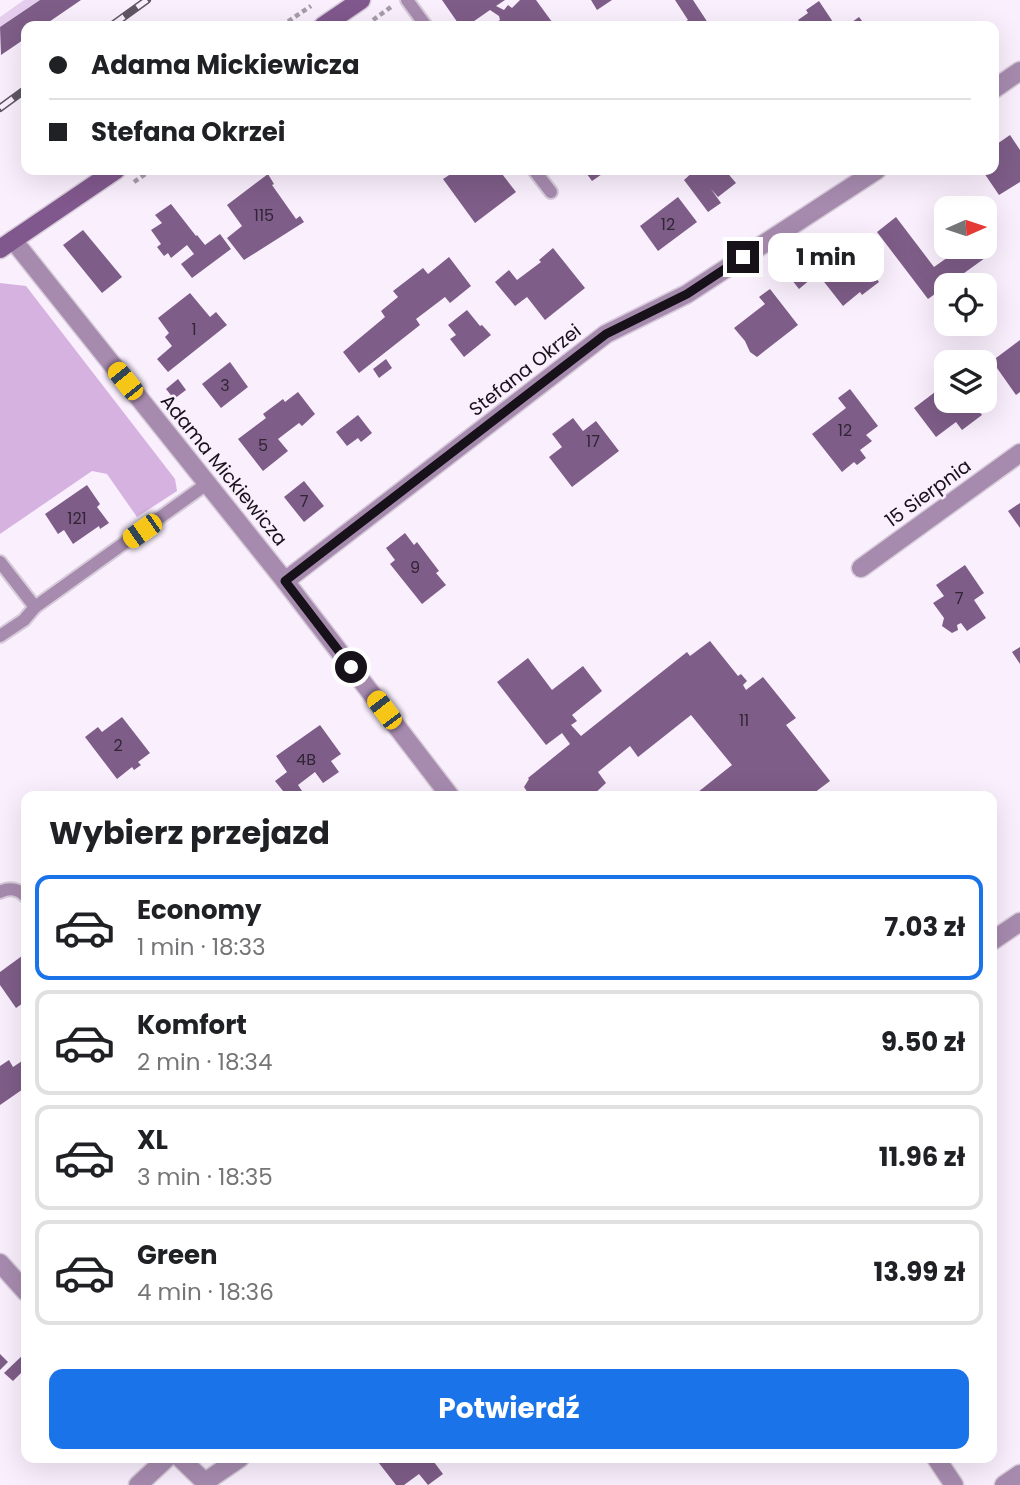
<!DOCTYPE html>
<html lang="pl">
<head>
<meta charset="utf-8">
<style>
  :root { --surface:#fff; --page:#f6f6f6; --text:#202124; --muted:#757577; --line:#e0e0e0; --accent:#1a73e8 }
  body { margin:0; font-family:Poppins,sans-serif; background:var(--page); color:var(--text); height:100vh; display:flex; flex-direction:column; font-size:26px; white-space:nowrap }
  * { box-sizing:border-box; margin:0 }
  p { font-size:23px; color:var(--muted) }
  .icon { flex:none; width:38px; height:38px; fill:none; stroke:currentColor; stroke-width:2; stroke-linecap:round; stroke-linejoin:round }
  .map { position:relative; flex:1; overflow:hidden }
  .details { position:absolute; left:21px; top:791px; width:976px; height:672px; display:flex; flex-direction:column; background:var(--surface); border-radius:14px; box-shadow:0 7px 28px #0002 }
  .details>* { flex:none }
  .hud { position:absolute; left:21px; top:21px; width:978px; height:154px; border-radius:14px; box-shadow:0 7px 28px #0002; display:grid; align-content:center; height:154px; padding:0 28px; background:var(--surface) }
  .needle { width:46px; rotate:87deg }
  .controls { position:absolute; left:934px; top:196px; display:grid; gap:14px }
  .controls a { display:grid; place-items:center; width:63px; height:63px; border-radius:14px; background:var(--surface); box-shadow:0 7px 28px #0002; font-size:35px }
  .end { position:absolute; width:32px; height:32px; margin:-16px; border:9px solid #171119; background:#fff; box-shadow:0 0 0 4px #fff }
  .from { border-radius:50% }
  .bubble { position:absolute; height:49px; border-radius:14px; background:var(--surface); box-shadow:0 7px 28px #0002; font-size:23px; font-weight:700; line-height:49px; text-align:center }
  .car { position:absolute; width:21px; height:42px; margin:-21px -10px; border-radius:9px; box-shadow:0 0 5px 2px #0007; background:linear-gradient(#f5c518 24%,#345 0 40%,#f5c518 0 76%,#345 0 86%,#f5c518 0) }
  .hud b { display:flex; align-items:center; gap:24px; height:66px; font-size:26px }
  .hud b+b { border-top:2px solid var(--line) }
  .hud i { width:18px; height:18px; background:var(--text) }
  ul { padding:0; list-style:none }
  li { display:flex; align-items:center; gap:21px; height:105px; margin:0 14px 10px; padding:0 14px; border:4px solid var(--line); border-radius:14px }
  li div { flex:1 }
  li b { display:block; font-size:26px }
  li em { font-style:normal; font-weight:700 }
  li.current { border-color:var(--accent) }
  li>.icon { width:63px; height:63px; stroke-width:1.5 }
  h2 { padding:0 28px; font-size:32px; line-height:84px }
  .button { display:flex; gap:14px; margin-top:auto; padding:14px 28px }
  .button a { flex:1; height:80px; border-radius:14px; background:var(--accent); color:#fff; font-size:28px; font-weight:700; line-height:80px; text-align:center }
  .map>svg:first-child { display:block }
  .green { fill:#e5ceed }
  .forest { fill:#d6b2e1 }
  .building { fill:#7e5d88 }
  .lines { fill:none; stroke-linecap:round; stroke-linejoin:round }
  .service-casing { stroke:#d6cbd9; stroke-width:16 }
  .minor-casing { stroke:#d6cbd9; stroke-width:21 }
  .secondary-casing { stroke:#d6cbd9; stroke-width:21 }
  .path { stroke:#a69da9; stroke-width:4.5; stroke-dasharray:5 3.5; stroke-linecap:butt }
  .service { stroke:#a78baf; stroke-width:12 }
  .minor { stroke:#a78baf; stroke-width:18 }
  .secondary { stroke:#81588d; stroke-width:18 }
  .rail-casing { stroke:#5f5761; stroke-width:8 }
  .rail { stroke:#faeffd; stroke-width:5; stroke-dasharray:16; stroke-linecap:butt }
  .route { stroke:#171119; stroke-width:9 }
  .labels { text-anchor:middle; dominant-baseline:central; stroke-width:5; stroke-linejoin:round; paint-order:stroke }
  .number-label { font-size:16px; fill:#312435 }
  .street-label { font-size:19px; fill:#171119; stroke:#faeffd }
</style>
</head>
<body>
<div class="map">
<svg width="1020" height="1485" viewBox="0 0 1020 1485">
  <rect width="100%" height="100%" fill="#faeffd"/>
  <!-- green -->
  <polygon class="green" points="24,0 40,0 0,27 0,17"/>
  <!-- forest -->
  <polygon class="forest" points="0,283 26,286 175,479 177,491 137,517 107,474 92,471 0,534"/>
  <!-- building -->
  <g class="building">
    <polygon points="40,0 81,0 43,26 26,26 26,38 1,55 0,27"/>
    <polygon points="442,0 505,0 496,6 504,10 508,5 512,8 520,0 536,0 555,26 490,26 500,20 499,16 490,10 467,26 460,26"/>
    <polygon points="591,0 612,0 597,10"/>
    <polygon points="675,0 693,0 710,26 678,26 688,20"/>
    <polygon points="819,1 831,19 835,26 803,26 798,20 808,13 806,10"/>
    <polygon points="859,17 866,26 847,26 852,22"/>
    <polygon points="1010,135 1020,150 1020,182 999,195 982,170 994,170 994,146"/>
    <polygon points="457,170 499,170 516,192 475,223 443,179"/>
    <polygon points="584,170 608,170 592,181"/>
    <polygon points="695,170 725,170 736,183 718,197 711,189 721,203 708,212 684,180"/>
    <polygon points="268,174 274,184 272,185 296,219 300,216 304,222 244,260 227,238 242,226 227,205"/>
    <polygon points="678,197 697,222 658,251 640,226"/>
    <polygon points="171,204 196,236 197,235 205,245 220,234 231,249 192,278 181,264 194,254 187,245 171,258 168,253 164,256 157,247 161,244 151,230 162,223 155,215"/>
    <polygon points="896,217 934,267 961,248 960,247 985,247 985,243 992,253 928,299 877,232"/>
    <polygon points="83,230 122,277 102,293 63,245"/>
    <polygon points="849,238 871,265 868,268 879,282 862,295 860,292 843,306 810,264 822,255 824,258"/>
    <polygon points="553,248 585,288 545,320 527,297 515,306 495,282 509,270 517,280 541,262 539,260"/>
    <polygon points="794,256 811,279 799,289 781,266"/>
    <polygon points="449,257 471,286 450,303 445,297 416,319 420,325 359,373 343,352 385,317 381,311 398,297 393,291 423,268 428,274"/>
    <polygon points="770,289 798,325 757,357 750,352 745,341 734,328 765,304 759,297"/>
    <polygon points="190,293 210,317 216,312 227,325 168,372 157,359 172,346 165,337 169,333 158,318"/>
    <polygon points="467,310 480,326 482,325 491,335 464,357 450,339 456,335 448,325"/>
    <polygon points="1020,340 1020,392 1016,395 992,361"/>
    <polygon points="386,359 392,368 379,378 373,369"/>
    <polygon points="230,362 248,387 221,408 202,384"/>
    <polygon points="947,376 947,401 971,401 982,415 962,430 956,422 936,437 914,408 939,389 935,384"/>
    <polygon points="178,379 186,390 174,399 166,389"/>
    <polygon points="850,389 878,426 866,435 872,441 860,450 866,458 857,465 854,462 842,472 812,434 846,408 838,398"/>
    <polygon points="298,392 315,414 302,426 299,423 278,439 288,451 263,471 238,439 266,418 263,414 283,399 285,402"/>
    <polygon points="358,415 372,433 361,442 358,438 347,446 336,432"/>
    <polygon points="573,418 583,431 596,421 619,451 572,487 549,457 562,447 552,434"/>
    <polygon points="304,481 324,506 304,522 284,497"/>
    <polygon points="87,485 100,504 97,507 109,523 100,529 99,526 73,544 64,530 58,534 45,514"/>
    <polygon points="1020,503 1020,528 1008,511"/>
    <polygon points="405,533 414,545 417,542 439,571 436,573 446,585 422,604 390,564 395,560 386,548"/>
    <polygon points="965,565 984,593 974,600 986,618 967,631 961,623 957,625 958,630 952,633 942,626 944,618 933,603 944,596 936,585"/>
    <polygon points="710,641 738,676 741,674 747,681 743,685 746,690 763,677 796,718 786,725 830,781 810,796 693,796 732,765 691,715 638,757 630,746 598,772 606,783 592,796 530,796 524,787 529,779 528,778 570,744 562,733 546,745 497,682 528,658 552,690 583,666 602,691 572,715 577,721 571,725 581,736 687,652 690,656"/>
    <polygon points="1020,647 1020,664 1012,652"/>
    <polygon points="122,717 150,753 138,762 141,765 134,770 132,767 117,779 85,737 98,727 102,732"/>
    <polygon points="320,725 341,754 331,761 339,772 323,783 315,772 298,785 302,791 295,796 287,796 275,781 287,772 276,756"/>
    <polygon points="26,953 26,1001 16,1008 0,985 0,972"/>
    <polygon points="9,1060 13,1067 22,1061 26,1067 26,1076 22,1079 26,1087 0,1105 0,1066"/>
    <polygon points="26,1352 26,1368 13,1381 4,1373"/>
    <polygon points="0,1354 8,1362 0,1370"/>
    <polygon points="375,1458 431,1458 443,1474 428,1485 419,1474 404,1485 396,1485"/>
  </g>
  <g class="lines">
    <defs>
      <g id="service">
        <polyline points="407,0 426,26"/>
        <polyline points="534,170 551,192"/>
        <polyline points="0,562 35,607 24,620 0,636"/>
        <polyline points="35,607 208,483"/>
        <path d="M 0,892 C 9,887 20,889 26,897"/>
      </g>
      <g id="minor">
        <polyline points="994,89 1020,71"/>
        <polyline points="13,240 285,581 450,796"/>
        <polyline points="861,568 1020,453"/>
        <polyline points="285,581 606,334 687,294 877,170"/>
        <polyline points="992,941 1020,922"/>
        <polyline points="0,1263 26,1292"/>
        <polyline points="180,1458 208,1485"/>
        <polyline points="936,1458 954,1485"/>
        <polyline points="205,1482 240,1458"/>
        <polyline points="138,1485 167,1458"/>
        <polyline points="1004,1485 1020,1474"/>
      </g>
      <g id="secondary">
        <polyline points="323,26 361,0"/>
        <polyline points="0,249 116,170"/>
      </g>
    </defs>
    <!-- service casing -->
    <use href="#service" class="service-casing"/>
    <!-- minor casing -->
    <use href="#minor" class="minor-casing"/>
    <!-- secondary casing -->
    <use href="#secondary" class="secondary-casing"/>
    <!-- path -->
    <g class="path">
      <polyline points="373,20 391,7"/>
      <polyline points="281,26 311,6"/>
      <polyline points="134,182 151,170"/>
    </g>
    <!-- service -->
    <use href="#service" class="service"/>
    <!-- minor -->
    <use href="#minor" class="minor"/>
    <!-- secondary -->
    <use href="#secondary" class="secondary"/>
    <defs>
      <g id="rail">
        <polyline points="111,26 147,0"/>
        <polyline points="0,108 26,89"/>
      </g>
    </defs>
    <!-- rail casing -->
    <use href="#rail" class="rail-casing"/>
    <!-- rail -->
    <use href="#rail" class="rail"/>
  </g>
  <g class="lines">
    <!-- route -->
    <polyline class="route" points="351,667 285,581 606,334 687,294 743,257"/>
  </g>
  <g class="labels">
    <!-- number labels -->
    <g class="number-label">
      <text x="264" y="215">115</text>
      <text x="668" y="224">12</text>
      <text x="194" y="329">1</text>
      <text x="225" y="385">3</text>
      <text x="845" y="430">12</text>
      <text x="593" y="441">17</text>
      <text x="263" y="445">5</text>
      <text x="304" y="501">7</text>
      <text x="77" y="518">121</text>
      <text x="415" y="567">9</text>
      <text x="959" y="598">7</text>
      <text x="744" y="720">11</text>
      <text x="118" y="745">2</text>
      <text x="306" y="759">4B</text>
    </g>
    <!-- street labels -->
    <g class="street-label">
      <text transform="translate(525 370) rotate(-38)">Stefana Okrzei</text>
      <text transform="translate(224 470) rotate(51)">Adama Mickiewicza</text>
      <text transform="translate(928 493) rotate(-36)">15 Sierpnia</text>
    </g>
  </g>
</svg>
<div class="controls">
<a><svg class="needle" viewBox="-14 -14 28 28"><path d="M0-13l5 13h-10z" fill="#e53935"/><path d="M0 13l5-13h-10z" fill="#757577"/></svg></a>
<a><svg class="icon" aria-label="locate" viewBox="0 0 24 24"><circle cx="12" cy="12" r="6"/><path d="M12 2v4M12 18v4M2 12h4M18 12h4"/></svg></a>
<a><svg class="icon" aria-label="layers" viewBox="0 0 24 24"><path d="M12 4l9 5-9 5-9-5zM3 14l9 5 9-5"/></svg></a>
</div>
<i class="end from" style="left:351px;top:667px"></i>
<i class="end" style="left:743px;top:257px"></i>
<div class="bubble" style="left:768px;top:233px;width:116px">1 min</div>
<i class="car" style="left:125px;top:381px;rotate:321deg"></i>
<i class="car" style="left:142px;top:531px;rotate:235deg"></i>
<i class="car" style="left:384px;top:710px;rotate:323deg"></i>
<div class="hud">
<b><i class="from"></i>Adama Mickiewicza</b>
<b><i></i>Stefana Okrzei</b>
</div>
<section class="details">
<h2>Wybierz przejazd</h2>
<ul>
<li class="current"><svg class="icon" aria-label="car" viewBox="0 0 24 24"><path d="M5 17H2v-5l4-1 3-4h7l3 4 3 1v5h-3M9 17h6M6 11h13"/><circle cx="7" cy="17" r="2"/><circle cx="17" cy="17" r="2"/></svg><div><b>Economy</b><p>1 min · 18:33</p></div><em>7.03 zł</em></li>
<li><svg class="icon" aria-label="car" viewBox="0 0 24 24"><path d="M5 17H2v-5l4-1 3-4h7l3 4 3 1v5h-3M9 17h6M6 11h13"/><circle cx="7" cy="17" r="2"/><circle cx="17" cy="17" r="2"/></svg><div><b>Komfort</b><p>2 min · 18:34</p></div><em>9.50 zł</em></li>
<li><svg class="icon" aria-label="car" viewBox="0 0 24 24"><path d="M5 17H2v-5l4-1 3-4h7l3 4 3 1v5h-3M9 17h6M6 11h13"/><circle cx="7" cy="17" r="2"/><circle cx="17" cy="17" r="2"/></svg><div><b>XL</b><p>3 min · 18:35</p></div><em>11.96 zł</em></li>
<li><svg class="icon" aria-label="car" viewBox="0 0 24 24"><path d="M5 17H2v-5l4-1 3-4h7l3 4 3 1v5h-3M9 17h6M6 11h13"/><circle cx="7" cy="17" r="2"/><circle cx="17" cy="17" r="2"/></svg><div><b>Green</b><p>4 min · 18:36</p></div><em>13.99 zł</em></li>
</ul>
<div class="button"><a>Potwierdź</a></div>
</section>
</div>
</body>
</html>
